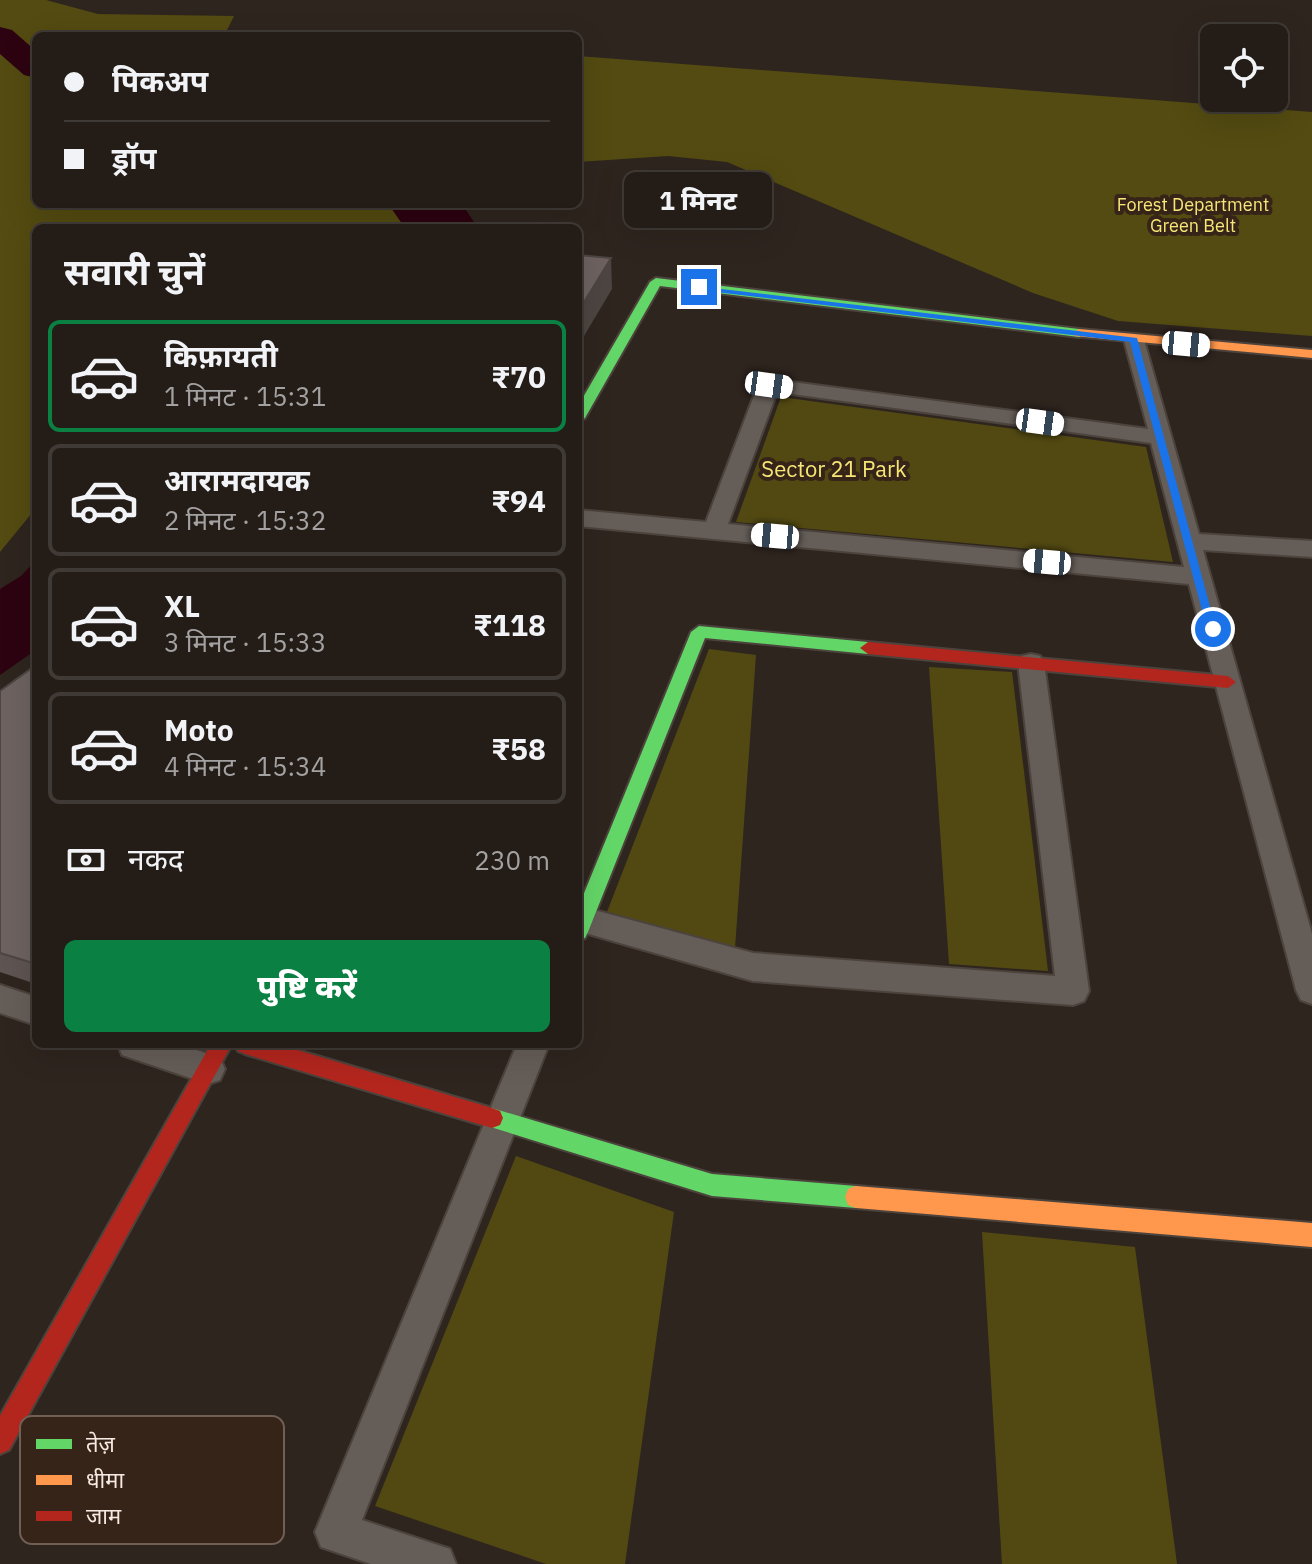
<!DOCTYPE html>
<html lang="hi">
<head>
<meta charset="utf-8">
<style>
  :root { --surface:#231c17; --page:#2b2520; --text:#f1f3f6; --muted:#a3a1a1; --line:#403a36; --accent:#0b8043 }
  body { margin:0; font-family:"IBM Plex Sans","Noto Sans Devanagari",sans-serif; background:var(--page); color:var(--text); height:100vh; display:flex; flex-direction:column; font-size:30px; white-space:nowrap }
  * { box-sizing:border-box; margin:0 }
  p { font-size:26px; color:var(--muted) }
  .icon { flex:none; width:44px; height:44px; fill:none; stroke:currentColor; stroke-width:2; stroke-linecap:round; stroke-linejoin:round }
  .map { position:relative; flex:1; overflow:hidden }
  .side { position:absolute; left:32px; top:224px; width:550px; height:824px; display:flex; flex-direction:column; background:var(--surface); border-radius:12px; box-shadow:0 8px 32px #0002,0 0 0 2px var(--line) }
  .side>* { flex:none }
  .guide { position:absolute; left:32px; top:32px; width:550px; height:176px; border-radius:12px; box-shadow:0 8px 32px #0002,0 0 0 2px var(--line); display:grid; align-content:center; height:176px; padding:0 32px; background:var(--surface) }
  .fabs { position:absolute; left:1200px; top:24px; display:grid; gap:16px }
  .fabs a { display:grid; place-items:center; width:88px; height:88px; border-radius:12px; background:var(--surface); box-shadow:0 8px 32px #0002,0 0 0 2px var(--line); font-size:40px }
  .end { position:absolute; width:36px; height:36px; margin:-18px; border:10px solid #1a73e8; background:#fff; box-shadow:0 0 0 4px #fff }
  .from { border-radius:50% }
  .bubble { position:absolute; height:56px; border-radius:12px; background:var(--surface); box-shadow:0 8px 32px #0002,0 0 0 2px var(--line); font-size:26px; font-weight:800; line-height:56px; text-align:center }
  .car { position:absolute; width:24px; height:48px; margin:-24px -12px; border-radius:10px; box-shadow:0 0 6px 2px #0007; background:linear-gradient(#fff 24%,#345 0 40%,#fff 0 76%,#345 0 86%,#fff 0) }
  .guide b { display:flex; align-items:center; gap:28px; height:76px; font-size:30px }
  .guide b+b { border-top:2px solid var(--line) }
  .guide i { width:20px; height:20px; background:var(--text) }
  ul { padding:0; list-style:none }
  li { display:flex; align-items:center; gap:24px; height:112px; margin:0 16px 12px; padding:0 16px; border:4px solid var(--line); border-radius:12px }
  li div { flex:1 }
  li b { display:block; font-size:30px }
  li em { font-style:normal; font-weight:800 }
  li.active { border-color:var(--accent) }
  li>.icon { width:72px; height:72px; stroke-width:1.5 }
  h2 { padding:0 32px; font-size:36px; line-height:96px }
  .pay { display:flex; align-items:center; gap:20px; height:88px; padding:0 32px; font-size:30px }
  .pay p { margin-inline-start:auto }
  .primary-button { display:flex; gap:16px; margin-top:auto; padding:16px 32px }
  .primary-button a { flex:1; height:92px; border-radius:12px; background:var(--accent); color:#fff; font-size:32px; font-weight:800; line-height:92px; text-align:center }
  .map>svg:first-child { display:block }
  .green { fill:#524912 }
  .forest { fill:#534b11 }
  .water { fill:#2d0311 }
  .lines { fill:none; stroke-linecap:round; stroke-linejoin:round }
  .river { fill:#2d0311; fill-rule:evenodd }
  .street-casing { stroke:#4c433d; stroke-width:4 }
  .fast-casing { stroke:#4c433d; stroke-width:4 }
  .slow-casing { stroke:#4c433d; stroke-width:4 }
  .jam-casing { stroke:#4c433d; stroke-width:4 }
  .street { fill:#655d58; fill-rule:evenodd }
  .fast { fill:#63d668; fill-rule:evenodd }
  .slow { fill:#ff974d; fill-rule:evenodd }
  .jam { fill:#b3261e; fill-rule:evenodd }
  .wall { fill:#5e5452 }
  .shaded-wall { fill:#4c4542 }
  .building { fill:#6d625f; stroke:#4c4542; stroke-width:2 }
  .route { fill:#1a73e8 }
  .labels { text-anchor:middle; dominant-baseline:central; stroke-width:8; stroke-linejoin:round; paint-order:stroke }
  .far-park-label { font-size:18px; fill:#f5e677; stroke:#362418 }
  .park-label { font-size:22px; fill:#f5e677; stroke:#362418 }
  .key { fill:#362418; stroke:#705f55; stroke-width:2 }
  .key-label { font-size:22px; fill:#f7eae2 }
</style>
</head>
<body>
<div class="map">
<svg width="1312" height="1564" viewBox="0 0 1312 1564">
  <rect width="100%" height="100%" fill="#2f251f"/>
  <!-- green -->
  <g class="green">
    <polygon points="781,397 1146,447 1173,562 736,522"/>
    <polygon points="709,649 756,655 735,948 607,912"/>
    <polygon points="929,667 1012,672 1048,971 949,964"/>
    <polygon points="516,1156 674,1212 625,1564 546,1564 375,1506"/>
    <polygon points="982,1232 1135,1247 1177,1564 1002,1564"/>
  </g>
  <!-- forest -->
  <g class="forest">
    <polygon points="0,0 46,0 98,14 234,16 227,30 307,36 36,36 36,204 399,204 405,227 36,228 36,508 0,552"/>
    <polygon points="578,56 1312,112 1312,336 1118,321 1033,293 727,162 668,156 578,162"/>
  </g>
  <!-- water -->
  <g class="water">
    <polygon points="383,204 462,204 478,228 405,228 391,208"/>
    <polygon points="36,560 36,650 0,675 0,589 21,576"/>
  </g>
  <g class="lines">
    <!-- river -->
    <polygon class="river" points="0,27 12,30 36,51 36,78 24,75 0,54"/>
    <defs>
      <g id="street">
        <path d="M 1134,334 L 1144,340 L 1199,534 L 1312,541 L 1312,557 L 1203,550 L 1312,934 L 1312,1004 L 1301,1000 L 1296,990 L 1189,584 L 578,526 L 578,510 L 706,522 L 758,385 L 769,379 L 1148,429 L 1124,340 ZM 777,392 L 1151,443 L 1184,567 L 728,524 Z"/>
        <polygon points="1031,654 1040,656 1044,663 1089,991 1084,1001 1073,1005 753,981 578,931 578,909 583,907 753,953 1055,976 1018,663 1022,656"/>
        <polygon points="0,985 36,997 36,1025 0,1013"/>
        <polygon points="118,1044 179,1044 220,1058 225,1069 220,1080 208,1084 122,1055"/>
        <polygon points="517,1044 549,1044 362,1520 450,1549 456,1564 371,1564 321,1547 315,1532"/>
      </g>
      <g id="fast">
        <polygon points="656,278 1079,329 1085,333 1079,337 660,286 585,418 578,422 578,406 650,282"/>
        <polygon points="699,626 868,642 876,648 868,654 705,638 588,932 585,938 578,940 578,908 691,632"/>
        <polygon points="492,1108 712,1174 856,1186 864,1189 867,1197 864,1205 856,1208 712,1196 484,1125 481,1118 484,1111"/>
      </g>
      <g id="slow">
        <polygon points="1079,329 1312,350 1312,358 1074,336 1073,333"/>
        <polygon points="856,1186 1312,1223 1312,1247 856,1208 848,1205 845,1197 848,1189"/>
      </g>
      <g id="jam">
        <polygon points="868,642 1228,676 1236,682 1228,688 868,654 860,648"/>
        <polygon points="211,1044 232,1044 9,1450 0,1454 0,1416"/>
        <polygon points="235,1044 277,1044 492,1108 500,1111 503,1118 500,1125 492,1128 245,1054 238,1051"/>
      </g>
    </defs>
    <!-- street casing -->
    <use href="#street" class="street-casing"/>
    <!-- fast casing -->
    <use href="#fast" class="fast-casing"/>
    <!-- slow casing -->
    <use href="#slow" class="slow-casing"/>
    <!-- jam casing -->
    <use href="#jam" class="jam-casing"/>
    <!-- street -->
    <use href="#street" class="street"/>
    <!-- fast -->
    <use href="#fast" class="fast"/>
    <!-- slow -->
    <use href="#slow" class="slow"/>
    <!-- jam -->
    <use href="#jam" class="jam"/>
  </g>
  <!-- wall -->
  <polygon class="wall" points="36,665 36,984 0,972 0,691"/>
  <!-- shaded-wall -->
  <polygon class="shaded-wall" points="611,258 612,289 578,346 578,312"/>
  <!-- building -->
  <g class="building">
    <polygon points="578,255 611,258 578,312"/>
    <polygon points="36,665 36,964 0,953 0,691"/>
  </g>
  <!-- route -->
  <polygon class="route" points="696,286 1137,338 1217,632 1207,629 1130,342 699,290"/>
  <g class="labels">
    <!-- far-park labels -->
    <g class="far-park-label">
      <text x="1193" y="204">Forest Department<tspan x="1193" dy="21">Green Belt</tspan></text>
    </g>
    <!-- park labels -->
    <g class="park-label">
      <text x="834" y="468">Sector 21 Park</text>
    </g>
  </g>
  <!-- legend -->
  <rect x="20" y="1416" width="264" height="128" rx="12" class="key"/>
  <rect x="36" y="1439" width="36" height="10" fill="#63d668"/>
  <rect x="36" y="1475" width="36" height="10" fill="#ff974d"/>
  <rect x="36" y="1511" width="36" height="10" fill="#b3261e"/>
  <g class="key-label">
    <text x="86" y="1452">तेज़</text>
    <text x="86" y="1488">धीमा</text>
    <text x="86" y="1524">जाम</text>
  </g>
</svg>
<div class="fabs">
<a><svg class="icon" aria-label="locate" viewBox="0 0 24 24"><circle cx="12" cy="12" r="6"/><path d="M12 2v4M12 18v4M2 12h4M18 12h4"/></svg></a>
</div>
<i class="end from" style="left:1213px;top:629px"></i>
<i class="end" style="left:699px;top:287px"></i>
<div class="bubble" style="left:624px;top:172px;width:148px">1 मिनट</div>
<i class="car" style="left:1186px;top:344px;rotate:95deg"></i>
<i class="car" style="left:769px;top:385px;rotate:98deg"></i>
<i class="car" style="left:1040px;top:422px;rotate:98deg"></i>
<i class="car" style="left:775px;top:536px;rotate:275deg"></i>
<i class="car" style="left:1047px;top:562px;rotate:275deg"></i>
<div class="guide">
<b><i class="from"></i>पिकअप</b>
<b><i></i>ड्रॉप</b>
</div>
<section class="side">
<h2>सवारी चुनें</h2>
<ul>
<li class="active"><svg class="icon" aria-label="car" viewBox="0 0 24 24"><path d="M5 17H2v-5l4-1 3-4h7l3 4 3 1v5h-3M9 17h6M6 11h13"/><circle cx="7" cy="17" r="2"/><circle cx="17" cy="17" r="2"/></svg><div><b>किफ़ायती</b><p>1 मिनट · 15:31</p></div><em>₹70</em></li>
<li><svg class="icon" aria-label="car" viewBox="0 0 24 24"><path d="M5 17H2v-5l4-1 3-4h7l3 4 3 1v5h-3M9 17h6M6 11h13"/><circle cx="7" cy="17" r="2"/><circle cx="17" cy="17" r="2"/></svg><div><b>आरामदायक</b><p>2 मिनट · 15:32</p></div><em>₹94</em></li>
<li><svg class="icon" aria-label="car" viewBox="0 0 24 24"><path d="M5 17H2v-5l4-1 3-4h7l3 4 3 1v5h-3M9 17h6M6 11h13"/><circle cx="7" cy="17" r="2"/><circle cx="17" cy="17" r="2"/></svg><div><b>XL</b><p>3 मिनट · 15:33</p></div><em>₹118</em></li>
<li><svg class="icon" aria-label="car" viewBox="0 0 24 24"><path d="M5 17H2v-5l4-1 3-4h7l3 4 3 1v5h-3M9 17h6M6 11h13"/><circle cx="7" cy="17" r="2"/><circle cx="17" cy="17" r="2"/></svg><div><b>Moto</b><p>4 मिनट · 15:34</p></div><em>₹58</em></li>
</ul>
<div class="pay"><svg class="icon" aria-label="cash" viewBox="0 0 24 24"><path d="M3 7h18v10H3z"/><circle cx="12" cy="12" r="2"/></svg>नकद<p>230 m</p></div>
<div class="primary-button"><a>पुष्टि करें</a></div>
</section>
</div>
</body>
</html>
